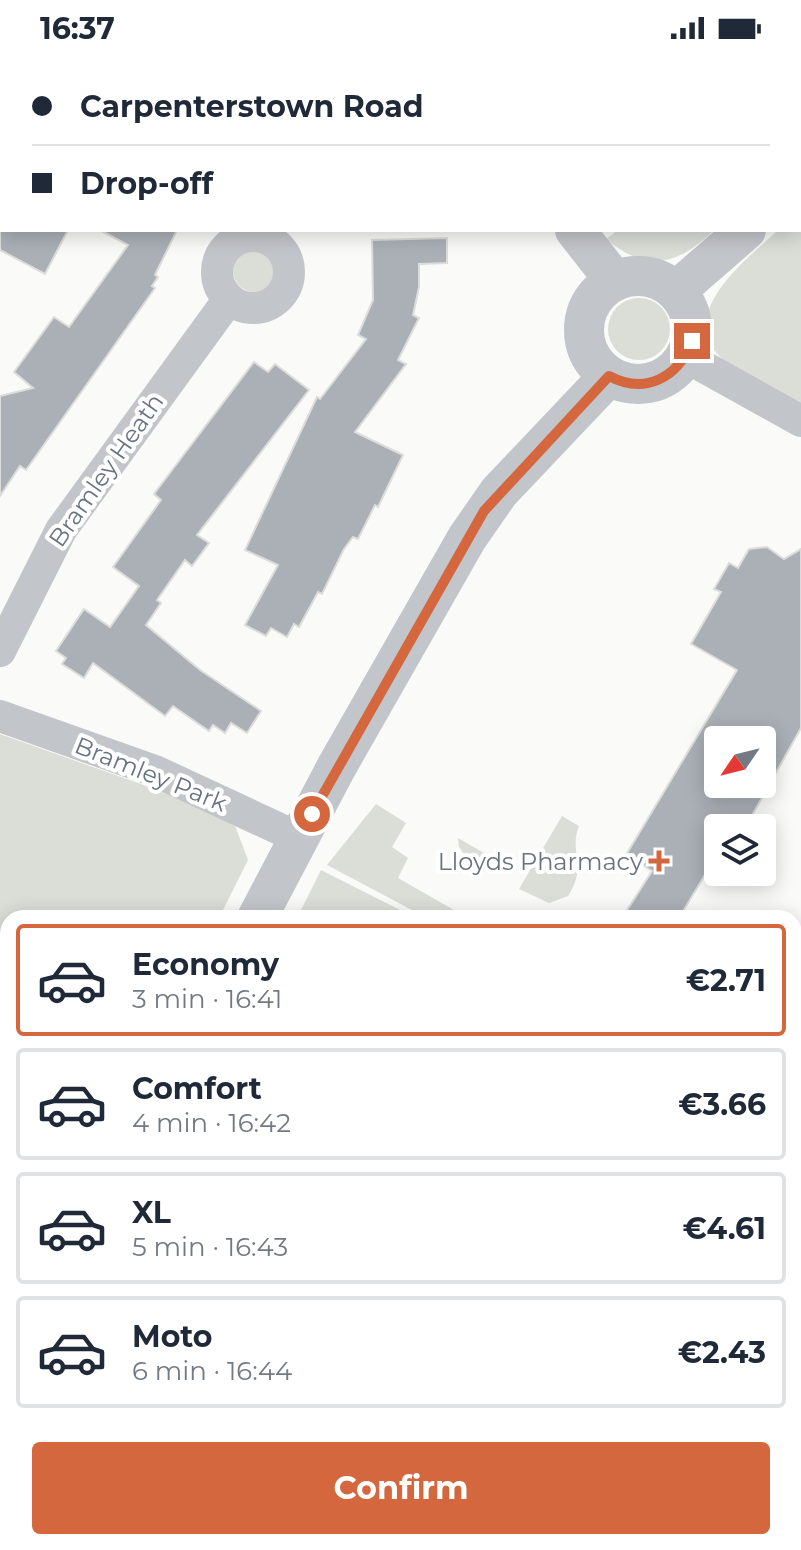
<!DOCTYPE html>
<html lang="en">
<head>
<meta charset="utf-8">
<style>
  :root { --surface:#fff; --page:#f6f6f7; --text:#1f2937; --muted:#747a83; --line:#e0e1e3; --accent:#d4673e }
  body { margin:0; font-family:Montserrat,sans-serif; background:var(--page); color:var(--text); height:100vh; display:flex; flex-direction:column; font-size:30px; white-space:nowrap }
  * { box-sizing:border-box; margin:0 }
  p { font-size:26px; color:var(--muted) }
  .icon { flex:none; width:44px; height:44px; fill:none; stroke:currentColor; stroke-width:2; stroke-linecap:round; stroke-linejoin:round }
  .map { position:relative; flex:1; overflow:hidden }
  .drawer { position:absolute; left:0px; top:854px; width:802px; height:640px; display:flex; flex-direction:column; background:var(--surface); border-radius:24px 24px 0 0; box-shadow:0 4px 20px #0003 }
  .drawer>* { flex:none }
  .guide { position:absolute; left:0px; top:0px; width:802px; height:176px; box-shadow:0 4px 20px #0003; display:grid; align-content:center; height:176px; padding:0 32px; background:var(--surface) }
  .needle { width:52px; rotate:235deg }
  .tools { position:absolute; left:704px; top:670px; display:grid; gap:16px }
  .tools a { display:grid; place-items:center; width:72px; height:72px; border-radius:8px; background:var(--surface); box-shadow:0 4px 20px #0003; font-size:40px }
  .end { position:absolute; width:36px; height:36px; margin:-18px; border:10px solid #d4673e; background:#fff; box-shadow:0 0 0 4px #fff }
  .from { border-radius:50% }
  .guide b { display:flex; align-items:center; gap:28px; height:76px; font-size:30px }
  .guide b+b { border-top:2px solid var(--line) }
  .guide i { width:20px; height:20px; background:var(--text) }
  ul { padding:14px 0 0; list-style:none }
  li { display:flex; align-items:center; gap:24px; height:112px; margin:0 16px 12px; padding:0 16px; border:4px solid var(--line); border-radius:8px }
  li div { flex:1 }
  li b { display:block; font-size:30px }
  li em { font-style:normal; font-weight:700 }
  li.on { border-color:var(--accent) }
  li>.icon { width:72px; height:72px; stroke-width:1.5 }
  .action { display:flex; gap:16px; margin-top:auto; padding:16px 32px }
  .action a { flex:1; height:92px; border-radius:8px; background:var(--accent); color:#fff; font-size:32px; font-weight:700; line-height:92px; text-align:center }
  .status { display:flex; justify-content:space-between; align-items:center; height:56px; padding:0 40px; background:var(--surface); direction:ltr }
  .status svg { height:22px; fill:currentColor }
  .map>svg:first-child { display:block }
  .green { fill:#daded7 }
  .building { fill:#aab0b6; stroke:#dcdcda; stroke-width:2; fill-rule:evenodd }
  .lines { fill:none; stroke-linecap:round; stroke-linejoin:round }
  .minor { stroke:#c2c5c9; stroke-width:32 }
  .tertiary { stroke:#c2c5c9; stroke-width:40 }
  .route { stroke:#d4673e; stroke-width:10 }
  .poi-dot { fill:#d4673e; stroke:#fff; stroke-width:3 }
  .labels { text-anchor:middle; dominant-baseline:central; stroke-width:8; stroke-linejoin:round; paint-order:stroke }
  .street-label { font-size:24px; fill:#677480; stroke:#fff }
  .poi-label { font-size:24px; fill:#677480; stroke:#fff; text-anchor:end }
</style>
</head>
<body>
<div class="status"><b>16:37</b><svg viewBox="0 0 49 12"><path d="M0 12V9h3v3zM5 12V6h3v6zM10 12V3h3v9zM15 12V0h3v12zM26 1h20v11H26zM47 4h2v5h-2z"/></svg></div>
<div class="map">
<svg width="801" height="1494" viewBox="0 0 801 1494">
  <rect width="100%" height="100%" fill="#fafaf8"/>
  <!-- green -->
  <g class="green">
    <path d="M 801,153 L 801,349 C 777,335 747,322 725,305 C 670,261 748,202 778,174 L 800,174 Z"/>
    <path d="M 618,174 L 714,174 C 677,210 647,217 606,183 Z"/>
    <circle cx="254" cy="215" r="21"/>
    <circle cx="639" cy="273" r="31"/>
    <polygon points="0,678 152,732 234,767 248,804 219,862 8,862 8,1292 0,1308"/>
    <polygon points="376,748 406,767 392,791 408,802 398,822 468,862 427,862 327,809"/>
    <path d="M 562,760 L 579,770 C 568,797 589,808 568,840 L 549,847 L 519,833 Z"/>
    <polygon points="458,782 496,804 488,811 471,808 459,791"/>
    <polygon points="321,814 416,862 297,862"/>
    <polygon points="8,1402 8,1448 0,1464 0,1418"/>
  </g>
  <!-- building -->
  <g class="building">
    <polygon points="0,174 68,174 45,218 0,194"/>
    <polygon points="100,174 177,174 155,219 158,221 152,230 155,232 26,414 20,410 0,440 0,340 33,332 14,316 54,261 69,271 128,189"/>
    <polygon points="447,182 447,207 419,208 419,231 413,259 419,262 398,304 406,308 355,376 403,399 378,451 375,449 358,483 353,481 344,493 322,538 318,536 299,571 294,568 287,581 271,572 266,580 245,569 278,509 245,494 317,341 320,343 366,283 358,279 373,244 372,184"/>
    <polygon points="254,306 268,316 275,308 309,334 197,479 209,487 192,510 185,504 157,544 161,547 146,569 200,614 261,655 247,677 231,667 225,677 213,669 209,675 173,650 165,660 93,607 84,622 62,608 66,602 56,595 84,553 110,571 139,530 113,511 161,444 154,438"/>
    <path d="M 767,491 L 784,503 L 801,493 L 801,672 L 745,772 L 718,772 L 718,797 L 679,862 L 622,862 L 652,815 L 626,799 L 737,614 L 691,588 L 721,536 L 714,533 L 729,507 L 738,512 L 749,493 ZM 718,684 L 762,684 L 762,728 L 718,728 Z"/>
  </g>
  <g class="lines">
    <!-- minor -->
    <g class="minor">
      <polyline points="800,49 801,48"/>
      <circle cx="253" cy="216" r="36"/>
      <polyline points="686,301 801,365"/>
      <polyline points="0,595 61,474 229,243"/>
      <polyline points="0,660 155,715 299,782"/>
      <polyline points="368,1486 375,1494"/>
      <polyline points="433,1494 441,1486"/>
    </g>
    <!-- tertiary -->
    <g class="tertiary">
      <polyline points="416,0 418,2"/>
      <polyline points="800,125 801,124"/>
      <polyline points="575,174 615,225"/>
      <circle cx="638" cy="274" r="54"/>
      <polyline points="676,235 746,174"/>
      <polyline points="257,862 337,710 467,482 499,436 609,320"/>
      <polyline points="0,1394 8,1375"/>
    </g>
  </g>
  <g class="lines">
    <!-- route -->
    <path class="route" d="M 312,758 L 484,455 L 609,320 C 645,339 678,322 692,285"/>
  </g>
  <!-- markers -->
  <path class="poi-dot" d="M655 793h8v8h8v8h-8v8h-8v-8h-8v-8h8z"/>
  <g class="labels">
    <!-- street labels -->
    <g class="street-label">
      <text transform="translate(106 414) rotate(-55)">Bramley Heath</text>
      <text transform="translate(151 718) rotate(22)">Bramley Park</text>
    </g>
    <!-- poi labels -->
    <g class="poi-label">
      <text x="643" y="805">Lloyds Pharmacy</text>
    </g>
  </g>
</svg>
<div class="tools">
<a><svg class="needle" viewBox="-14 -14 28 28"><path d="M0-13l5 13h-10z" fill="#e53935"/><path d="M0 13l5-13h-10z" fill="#747a83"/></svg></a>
<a><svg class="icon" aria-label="layers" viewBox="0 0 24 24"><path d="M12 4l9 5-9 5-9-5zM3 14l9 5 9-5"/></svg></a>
</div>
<i class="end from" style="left:312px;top:758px"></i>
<i class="end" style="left:692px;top:285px"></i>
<div class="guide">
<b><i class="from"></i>Carpenterstown Road</b>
<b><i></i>Drop-off</b>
</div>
<section class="drawer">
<ul>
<li class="on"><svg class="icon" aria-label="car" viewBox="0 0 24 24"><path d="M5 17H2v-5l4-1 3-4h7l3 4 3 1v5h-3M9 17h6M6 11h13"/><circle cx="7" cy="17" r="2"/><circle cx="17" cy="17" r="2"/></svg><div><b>Economy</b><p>3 min · 16:41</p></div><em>€2.71</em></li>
<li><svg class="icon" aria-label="car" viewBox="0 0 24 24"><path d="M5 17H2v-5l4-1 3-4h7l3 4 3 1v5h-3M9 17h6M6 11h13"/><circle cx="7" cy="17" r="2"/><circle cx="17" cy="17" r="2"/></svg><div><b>Comfort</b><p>4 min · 16:42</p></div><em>€3.66</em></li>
<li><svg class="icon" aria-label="car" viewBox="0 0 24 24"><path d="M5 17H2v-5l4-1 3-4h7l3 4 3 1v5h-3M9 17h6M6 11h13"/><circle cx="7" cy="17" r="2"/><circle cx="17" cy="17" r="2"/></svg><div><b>XL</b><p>5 min · 16:43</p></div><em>€4.61</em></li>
<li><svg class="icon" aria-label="car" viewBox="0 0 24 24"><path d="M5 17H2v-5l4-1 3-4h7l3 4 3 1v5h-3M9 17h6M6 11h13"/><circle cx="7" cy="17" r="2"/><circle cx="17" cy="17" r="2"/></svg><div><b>Moto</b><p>6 min · 16:44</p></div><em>€2.43</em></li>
</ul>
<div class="action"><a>Confirm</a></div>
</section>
</div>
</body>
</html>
